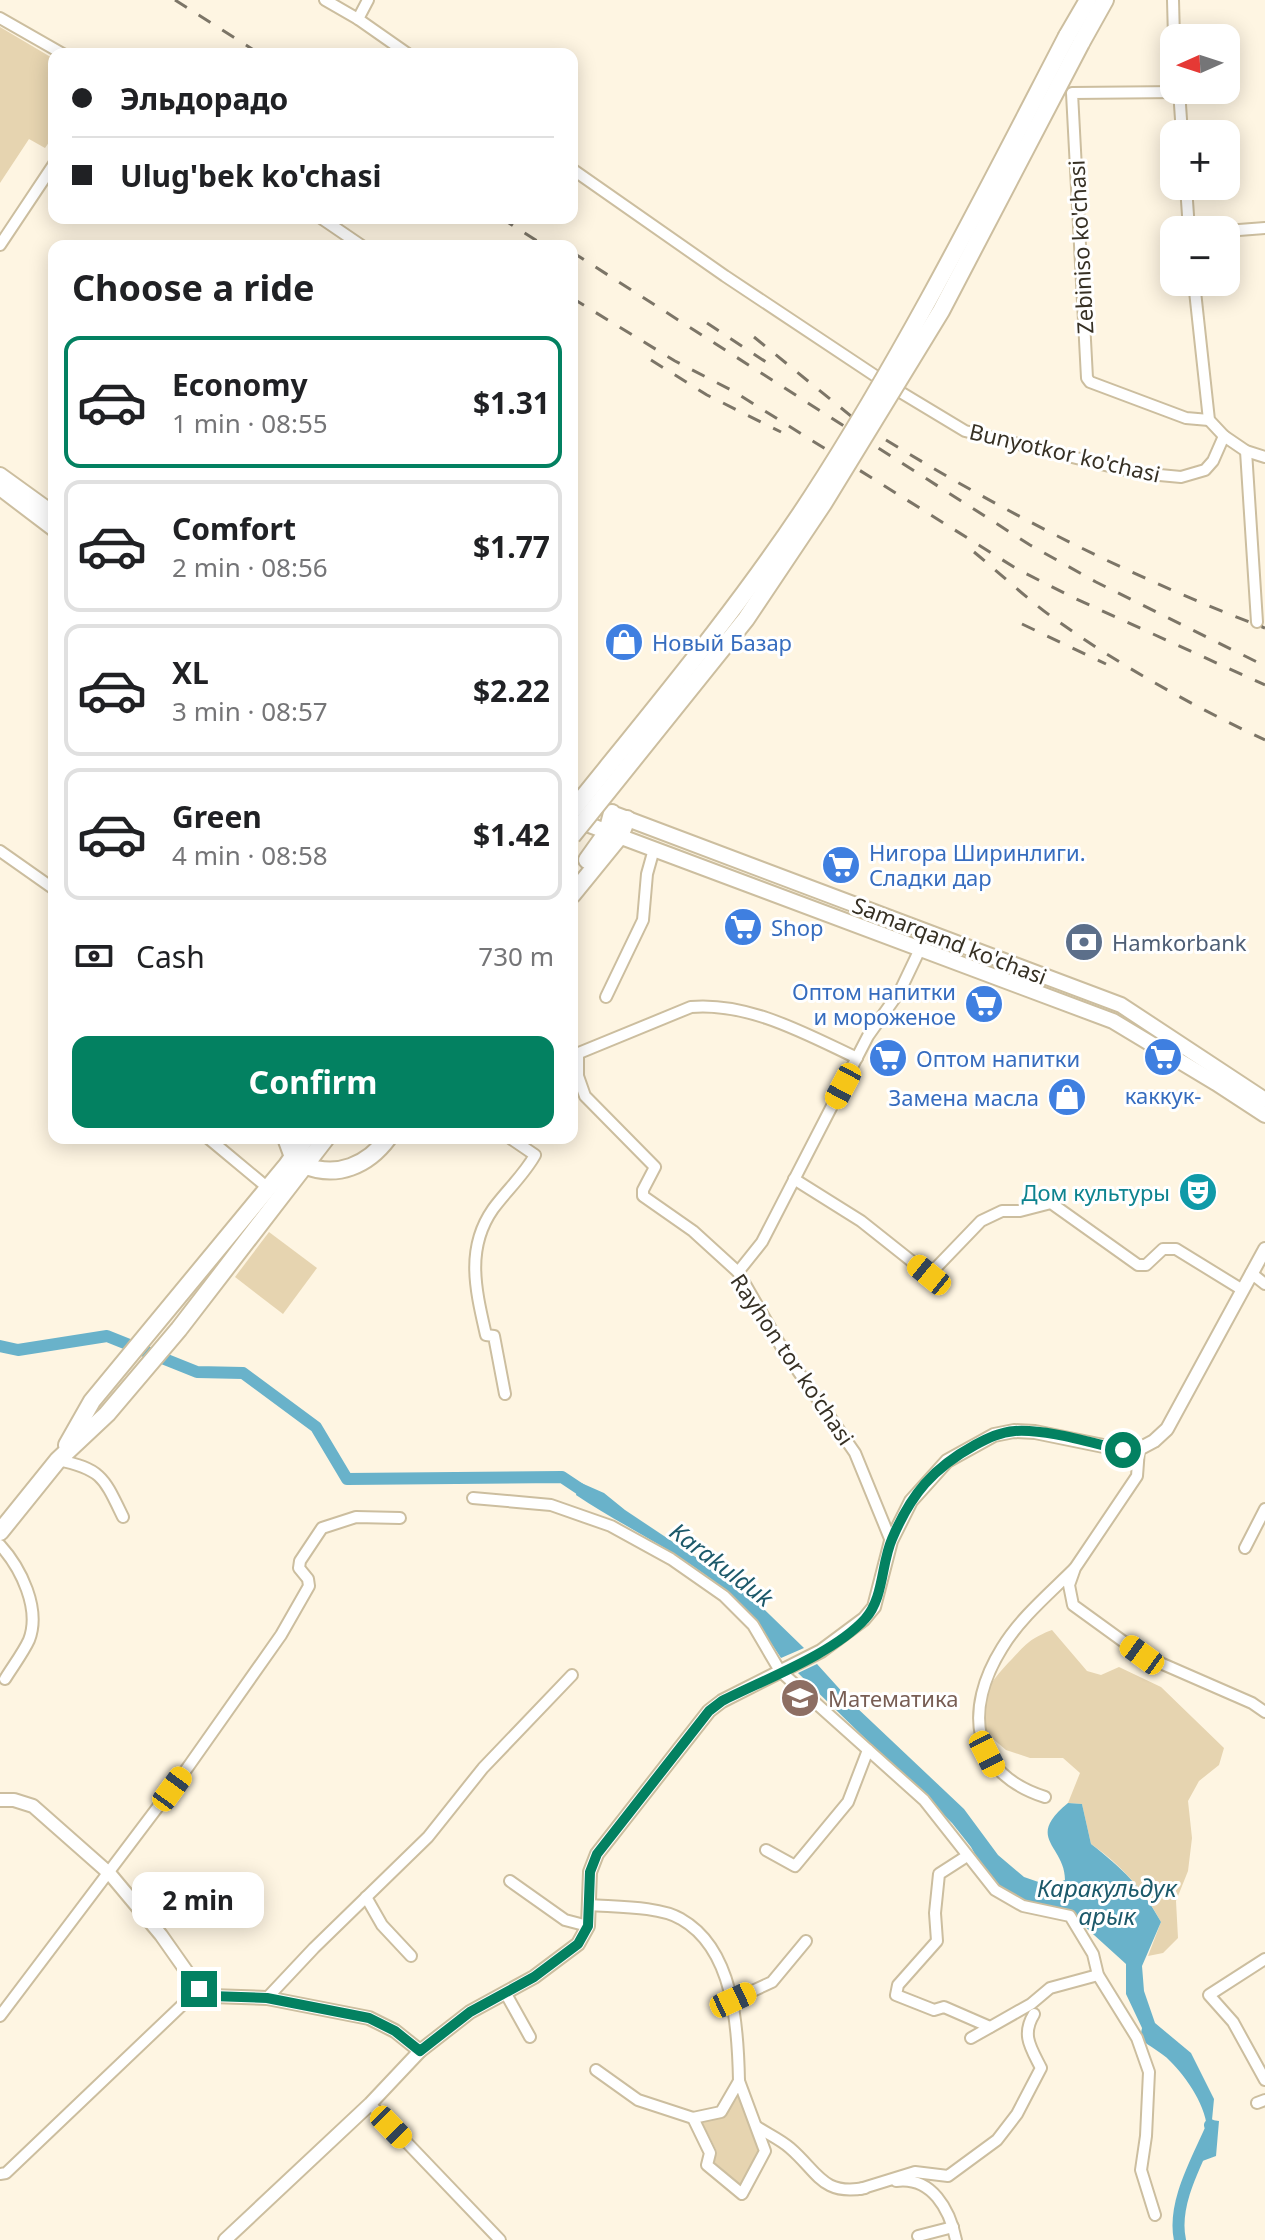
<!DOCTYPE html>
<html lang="en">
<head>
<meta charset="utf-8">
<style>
  :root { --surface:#fff; --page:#f6f6f6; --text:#202124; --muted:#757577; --line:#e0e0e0; --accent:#038161 }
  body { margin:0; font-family:"Noto Sans",sans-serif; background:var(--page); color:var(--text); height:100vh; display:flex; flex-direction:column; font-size:30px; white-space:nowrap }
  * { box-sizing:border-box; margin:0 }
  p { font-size:26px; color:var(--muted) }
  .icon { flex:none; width:44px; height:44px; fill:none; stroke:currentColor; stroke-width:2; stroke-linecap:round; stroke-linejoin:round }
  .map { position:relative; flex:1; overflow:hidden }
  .sheet { position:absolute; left:48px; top:240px; width:530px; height:904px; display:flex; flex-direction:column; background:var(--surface); border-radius:16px; box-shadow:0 4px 20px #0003 }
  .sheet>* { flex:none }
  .hud { position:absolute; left:48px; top:48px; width:530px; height:176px; border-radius:16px; box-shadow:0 4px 20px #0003; display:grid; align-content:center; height:176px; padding:0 24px; background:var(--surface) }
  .needle { width:52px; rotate:267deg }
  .buttons { position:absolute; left:1160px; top:24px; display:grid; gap:16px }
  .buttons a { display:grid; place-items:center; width:80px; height:80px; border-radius:16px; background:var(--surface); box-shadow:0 4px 20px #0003; font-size:40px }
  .end { position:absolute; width:36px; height:36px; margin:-18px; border:10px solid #038161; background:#fff; box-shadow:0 0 0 4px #fff }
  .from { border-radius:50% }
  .bubble { position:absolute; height:56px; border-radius:16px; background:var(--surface); box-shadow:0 4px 20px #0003; font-size:26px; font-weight:700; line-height:56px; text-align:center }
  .car { position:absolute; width:24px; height:48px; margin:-24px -12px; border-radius:10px; box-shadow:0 0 6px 2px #0007; background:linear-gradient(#f5c518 24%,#345 0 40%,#f5c518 0 76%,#345 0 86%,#f5c518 0) }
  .hud b { display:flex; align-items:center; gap:28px; height:76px; font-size:30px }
  .hud b+b { border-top:2px solid var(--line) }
  .hud i { width:20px; height:20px; background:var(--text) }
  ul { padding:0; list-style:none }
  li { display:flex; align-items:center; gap:24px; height:132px; margin:0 16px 12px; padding:0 8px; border:4px solid var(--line); border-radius:16px }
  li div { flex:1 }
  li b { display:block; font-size:30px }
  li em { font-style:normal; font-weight:700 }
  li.active { border-color:var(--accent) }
  li>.icon { width:72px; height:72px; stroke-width:1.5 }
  h2 { padding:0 24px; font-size:36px; line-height:96px }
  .pay { display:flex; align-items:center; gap:20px; height:88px; padding:0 24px; font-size:30px }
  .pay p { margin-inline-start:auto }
  .action { display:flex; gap:16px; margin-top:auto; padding:16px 24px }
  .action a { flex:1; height:92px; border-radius:16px; background:var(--accent); color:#fff; font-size:32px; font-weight:700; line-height:92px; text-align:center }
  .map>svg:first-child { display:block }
  .green { fill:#e6d4b0 }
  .water { fill:#69b2ca }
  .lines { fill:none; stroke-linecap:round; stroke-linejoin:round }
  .canal { stroke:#69b2ca; stroke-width:12 }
  .minor-casing { stroke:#ccbe9f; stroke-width:14 }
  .tertiary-casing { stroke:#ccbe9f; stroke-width:16 }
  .secondary-casing { stroke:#ccbe9f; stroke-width:18 }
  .primary-casing { stroke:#ccbe9f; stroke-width:20 }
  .minor { stroke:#fff; stroke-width:10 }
  .tertiary { stroke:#fff; stroke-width:12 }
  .secondary { stroke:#fff; stroke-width:14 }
  .primary { stroke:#fff; stroke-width:16 }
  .rail { stroke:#7c7567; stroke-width:3; stroke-dasharray:14 14; stroke-linecap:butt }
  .primary-bridge-casing { stroke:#ccbe9f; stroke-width:20; stroke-linecap:butt }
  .primary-bridge { stroke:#fff; stroke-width:16 }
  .route { stroke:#038161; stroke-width:10 }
  .labels { text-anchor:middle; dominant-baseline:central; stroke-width:6; stroke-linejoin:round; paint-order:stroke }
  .street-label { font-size:22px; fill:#363024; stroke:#fff }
  .shop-label { font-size:22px; fill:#366cbe; stroke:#fff; text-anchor:start }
  .service-label { font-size:22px; fill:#4e5e75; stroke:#fff; text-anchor:start }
  .culture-label { font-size:22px; fill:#0d838f; stroke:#fff; text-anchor:end }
  .education-label { font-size:22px; fill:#785e54; stroke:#fff; text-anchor:start }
  .water-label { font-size:24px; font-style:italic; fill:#1c596a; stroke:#fff }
</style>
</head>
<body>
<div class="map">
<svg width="1265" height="2240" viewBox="0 0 1265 2240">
  <rect width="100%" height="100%" fill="#fef5e2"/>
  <!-- green -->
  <g class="green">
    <polygon points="0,27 54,59 54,135 45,148 29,139 0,183"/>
    <polygon points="269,1232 317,1268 283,1314 235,1277"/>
    <path d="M 1052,1630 L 1087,1671 L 1101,1675 L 1119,1667 L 1161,1687 L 1224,1748 L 1219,1765 L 1199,1781 L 1188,1801 L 1192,1838 L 1188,1871 L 1176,1901 L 1178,1938 L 1163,1953 L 1148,1956 L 1161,1922 C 1144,1890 1121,1865 1091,1844 L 1082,1804 L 1068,1803 L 1080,1773 L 1063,1758 L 1030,1758 L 1006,1750 L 985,1732 C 981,1695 987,1685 1012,1659 C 1027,1643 1031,1638 1052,1630 Z"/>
    <polygon points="740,2094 759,2151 740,2185 714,2162 717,2152 702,2122 724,2117"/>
  </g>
  <!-- water -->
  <g class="water">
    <path d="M 579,1482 L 604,1493 L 625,1510 L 742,1588 L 804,1648 L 781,1658 C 766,1635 751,1614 731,1596 C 687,1555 625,1528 576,1495 Z"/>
    <path d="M 817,1664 L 855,1706 L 964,1809 L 998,1855 L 1024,1877 L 1050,1886 L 1065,1880 C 1065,1845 1024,1839 1068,1803 L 1082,1804 L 1091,1844 C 1123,1869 1141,1886 1161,1922 L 1142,1966 L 1144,1991 L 1155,2023 L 1191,2053 L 1214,2099 L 1212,2120 L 1219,2121 L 1216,2156 L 1197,2163 C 1200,2156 1206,2147 1207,2140 C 1211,2112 1188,2079 1170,2061 C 1162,2052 1149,2047 1140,2038 L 1142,2028 L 1126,1994 L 1126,1964 L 1083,1925 L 1072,1911 L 1017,1902 L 990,1881 L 971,1847 L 952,1823 L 798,1673 Z"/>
  </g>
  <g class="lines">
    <!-- canal -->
    <g class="canal">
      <polyline points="0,1346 18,1350 107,1336 197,1372 243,1373 316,1427 347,1479 562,1477 589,1495"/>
      <path d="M 1180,2240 C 1172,2204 1197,2161 1211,2129 L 1210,2125"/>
    </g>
    <defs>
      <g id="minor">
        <polyline points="325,0 358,19 408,54"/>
        <polyline points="1173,0 1174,38"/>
        <polyline points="0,18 63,54"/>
        <polyline points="358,19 368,0"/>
        <polyline points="1179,90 1182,134"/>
        <polyline points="1179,92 1072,93 1087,378 1090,382 1186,418 1209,420"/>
        <polyline points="572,169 725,276 892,387 965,431 1138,473 1181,477 1205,470 1213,461 1224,436 1246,451 1265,457"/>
        <polyline points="1186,186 1189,230"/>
        <polyline points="321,218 362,246"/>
        <polyline points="1226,231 1265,228"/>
        <polyline points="0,245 54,164"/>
        <polyline points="1194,282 1209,420 1224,436"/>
        <polyline points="1246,451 1257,622"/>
        <polyline points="0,851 54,889"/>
        <polyline points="606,997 643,920 647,874 654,849"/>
        <polyline points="578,1054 578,1076 585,1096 655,1167 643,1190 643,1196 693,1231 738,1272 782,1348 855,1453 891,1541"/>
        <path d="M 574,1055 L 691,1007 C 749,1002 806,1034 857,1058"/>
        <polyline points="208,1138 268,1188"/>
        <polyline points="794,1179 861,1221 929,1275 981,1221 1002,1211 1020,1211 1051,1203 1138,1265 1146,1265 1163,1249 1176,1249 1241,1289"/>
        <polyline points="738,1272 762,1242 868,1036 900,991 920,949"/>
        <polyline points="1251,1273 1265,1284"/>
        <path d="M 505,1394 L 494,1336 L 486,1335 C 476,1291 465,1249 493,1209 C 506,1191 524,1175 535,1155 L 510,1138"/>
        <polyline points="1139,1449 1137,1476 1075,1568 1069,1585 1073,1605 1142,1655 1252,1703 1265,1712"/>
        <path d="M 58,1460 C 102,1469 104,1478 123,1517"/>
        <polyline points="473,1498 551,1505 611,1526 671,1559 724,1596 753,1625 780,1671 924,1800 995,1890 1023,1906 1070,1916 1093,1954 1098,1975 1137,2038 1149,2072 1146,2136 1141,2170 1155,2215"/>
        <path d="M 0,1545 C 21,1568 41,1609 29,1640 C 23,1653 13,1666 5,1679"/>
        <polyline points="1245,1548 1265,1509"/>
        <path d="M 1045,1797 C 970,1773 964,1709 1002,1648 C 1020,1618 1050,1593 1074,1569"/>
        <polyline points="766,1850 795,1866 848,1802 868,1750"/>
        <polyline points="967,1856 939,1874 935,1913 937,1941 898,1985 896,1995 934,2010 944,2007 990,2027"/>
        <polyline points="510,1881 565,1920 588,1926"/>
        <polyline points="366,1897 382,1925 411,1956"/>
        <path d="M 590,1905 C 615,1907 660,1906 681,1919 C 734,1949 738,2027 739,2081"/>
        <polyline points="1265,1959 1209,1995 1233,2022 1265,2080"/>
        <polyline points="506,1994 530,2037"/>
        <polyline points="267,1998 314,1948 428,1837 483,1768 572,1675"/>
        <polyline points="733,2000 772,1982 806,1941"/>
        <polyline points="0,2016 188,1767 281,1635 309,1586 308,1579 299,1568 300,1561 322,1528 356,1517 400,1518"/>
        <polyline points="971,2038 1031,2004 1050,1988 1098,1975"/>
        <polyline points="596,2070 638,2100 693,2118"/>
        <polygon points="739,2081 765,2151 742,2194 707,2165 710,2153 693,2118 721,2112"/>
        <polyline points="1257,2103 1265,2100"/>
        <polyline points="370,2104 500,2240"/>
        <path d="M 757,2127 C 768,2134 781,2140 790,2148 C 818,2172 822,2196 865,2188"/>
        <polyline points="0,2174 6,2173 199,1989"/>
        <path d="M 896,2181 C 932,2176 950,2210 956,2240"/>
        <path d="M 860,2189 L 915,2172 L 948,2176 L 997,2140 L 1017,2114 L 1041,2068 C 1031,2048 1021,2035 1034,2014"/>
        <polyline points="918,2236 953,2227"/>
      </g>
      <g id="tertiary">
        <polyline points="0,1800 14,1800 33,1806 110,1874 161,1935 199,1989 211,1996 267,1998 369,2018 395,2031 420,2051"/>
        <polyline points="225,2240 370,2104 420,2051 470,2012 534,1977 578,1944 588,1926 590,1872 597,1854 709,1711 722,1701 821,1651 864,1619 874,1607 891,1541 911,1501 947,1461 994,1435 1014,1431 1035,1432 1123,1450 1139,1449 1154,1441 1167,1429 1265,1249"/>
      </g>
      <g id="secondary">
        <polyline points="0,475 54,514"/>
        <polyline points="0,488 54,529"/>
        <polyline points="617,815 1121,1005 1265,1100"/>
        <polyline points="576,820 1113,1021 1216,1083 1265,1115"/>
      </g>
      <g id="primary">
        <polyline points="1067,36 1088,0"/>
        <polyline points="1081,43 1105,0"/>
        <polyline points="587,860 607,832 612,813"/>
        <polyline points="572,895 620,836 627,819"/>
        <polyline points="286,1138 293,1157"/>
        <path d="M 304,1165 C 337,1179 368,1165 388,1138"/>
        <polyline points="67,1445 92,1401 287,1165 306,1138"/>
        <polyline points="0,1532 58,1460 107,1414 179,1329 326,1138"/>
      </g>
    </defs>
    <!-- minor casing -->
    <use href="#minor" class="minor-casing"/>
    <!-- tertiary casing -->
    <use href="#tertiary" class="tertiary-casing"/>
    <!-- secondary casing -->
    <use href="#secondary" class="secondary-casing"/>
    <!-- primary casing -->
    <use href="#primary" class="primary-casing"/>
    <!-- minor -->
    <use href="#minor" class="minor"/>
    <!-- tertiary -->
    <use href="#tertiary" class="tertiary"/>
    <!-- secondary -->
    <use href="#secondary" class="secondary"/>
    <!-- primary -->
    <use href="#primary" class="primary"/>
    <!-- rail -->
    <g class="rail">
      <polyline points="175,0 260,54"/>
      <polyline points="501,218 545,246"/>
      <polyline points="572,252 1030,545 1096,582 1265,666"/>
      <polyline points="572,298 675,361 733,391 1017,569 1074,598 1265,685"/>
      <polyline points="707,323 772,366"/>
      <polyline points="754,337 862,425"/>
      <polyline points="651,360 707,395 781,432"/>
      <path d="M 886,440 C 1007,514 1133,578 1265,628"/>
      <path d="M 974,552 C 1002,575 1029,601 1059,622 C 1124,668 1193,706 1265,740"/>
      <polyline points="1022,624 1106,664"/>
    </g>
    <defs>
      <g id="primary-bridge">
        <path d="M 572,811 C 654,709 739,608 811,498 C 907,350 986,192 1067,36"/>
        <polyline points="572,836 746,619 823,504 941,311 1081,43"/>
      </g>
    </defs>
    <!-- primary-bridge casing -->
    <use href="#primary-bridge" class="primary-bridge-casing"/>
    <!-- primary-bridge -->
    <use href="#primary-bridge" class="primary-bridge"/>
  </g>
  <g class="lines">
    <!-- route -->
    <path class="route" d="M 199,1989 L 211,1996 L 267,1998 L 369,2018 L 395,2031 L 420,2051 L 470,2012 L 534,1977 L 578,1944 L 588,1926 L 590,1872 L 597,1854 L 709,1711 L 722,1701 C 765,1679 833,1654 865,1619 C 884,1598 881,1564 892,1539 C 911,1494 933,1468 975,1445 C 988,1438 1000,1432 1015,1431 C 1048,1429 1091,1443 1123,1450"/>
  </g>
  <!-- icons -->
  <defs>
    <symbol id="shop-disc" viewBox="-11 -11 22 22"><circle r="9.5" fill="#3f7fe0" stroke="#fff"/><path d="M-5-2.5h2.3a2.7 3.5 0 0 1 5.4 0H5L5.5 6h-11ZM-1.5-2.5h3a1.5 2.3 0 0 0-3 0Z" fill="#fff"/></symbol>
    <symbol id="supermarket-disc" viewBox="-11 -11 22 22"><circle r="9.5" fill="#3f7fe0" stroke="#fff"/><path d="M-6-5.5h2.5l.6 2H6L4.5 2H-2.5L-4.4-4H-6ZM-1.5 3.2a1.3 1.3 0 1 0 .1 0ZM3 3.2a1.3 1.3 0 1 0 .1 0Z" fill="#fff"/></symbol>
    <symbol id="bank-disc" viewBox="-11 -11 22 22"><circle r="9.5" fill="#5c6f8a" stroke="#fff"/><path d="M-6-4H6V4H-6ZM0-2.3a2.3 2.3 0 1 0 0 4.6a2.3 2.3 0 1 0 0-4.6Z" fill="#fff"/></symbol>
    <symbol id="theatre-disc" viewBox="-11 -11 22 22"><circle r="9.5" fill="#0f9aa8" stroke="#fff"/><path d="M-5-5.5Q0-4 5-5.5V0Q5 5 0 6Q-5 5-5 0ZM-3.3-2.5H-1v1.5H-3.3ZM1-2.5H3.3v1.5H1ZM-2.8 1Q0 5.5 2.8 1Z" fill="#fff"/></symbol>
    <symbol id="school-disc" viewBox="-11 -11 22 22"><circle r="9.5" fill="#8d6e63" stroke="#fff"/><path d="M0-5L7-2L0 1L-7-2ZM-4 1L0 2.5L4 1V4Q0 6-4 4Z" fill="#fff"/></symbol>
  </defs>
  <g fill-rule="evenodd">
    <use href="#shop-disc" x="602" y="620" width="44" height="44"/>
    <use href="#supermarket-disc" x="819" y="843" width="44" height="44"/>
    <use href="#supermarket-disc" x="721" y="905" width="44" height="44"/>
    <use href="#bank-disc" x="1062" y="920" width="44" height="44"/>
    <use href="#supermarket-disc" x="962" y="982" width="44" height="44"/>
    <use href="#supermarket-disc" x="1141" y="1035" width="44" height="44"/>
    <use href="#supermarket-disc" x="866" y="1036" width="44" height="44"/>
    <use href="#shop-disc" x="1045" y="1075" width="44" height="44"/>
    <use href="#theatre-disc" x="1176" y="1170" width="44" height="44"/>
    <use href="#school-disc" x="778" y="1676" width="44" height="44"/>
  </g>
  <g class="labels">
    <!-- street labels -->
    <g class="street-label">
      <text transform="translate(1080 247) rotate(-93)">Zebiniso ko'chasi</text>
      <text transform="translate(1065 452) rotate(13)">Bunyotkor ko'chasi</text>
      <text transform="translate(950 940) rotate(21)">Samarqand ko'chasi</text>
      <text transform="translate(793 1359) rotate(56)">Rayhon tor ko'chasi</text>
    </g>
    <!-- shop labels -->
    <g class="shop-label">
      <text x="652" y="642">Новый Базар</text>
      <text x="869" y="852">Нигора Ширинлиги.<tspan x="869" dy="25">Сладки дар</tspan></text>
      <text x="771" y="927">Shop</text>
      <text x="956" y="991" text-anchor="end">Оптом напитки<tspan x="956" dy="25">и мороженое</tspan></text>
      <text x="916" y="1058">Оптом напитки</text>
      <text x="1163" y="1095" text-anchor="middle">каккук-</text>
      <text x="1039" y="1097" text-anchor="end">Замена масла</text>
    </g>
    <!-- service labels -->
    <g class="service-label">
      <text x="1112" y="942">Hamkorbank</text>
    </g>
    <!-- culture labels -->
    <g class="culture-label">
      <text x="1170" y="1192">Дом культуры</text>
    </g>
    <!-- education labels -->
    <g class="education-label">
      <text x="828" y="1698">Математика</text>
    </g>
    <!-- water labels -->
    <g class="water-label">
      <text transform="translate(722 1564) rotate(37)">Karakulduk</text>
      <text x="1107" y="1887">Каракульдук<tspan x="1107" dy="28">арык</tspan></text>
    </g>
  </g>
</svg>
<div class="buttons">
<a><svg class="needle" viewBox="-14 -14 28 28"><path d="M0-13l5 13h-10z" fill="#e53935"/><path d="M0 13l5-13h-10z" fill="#757577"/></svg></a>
<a>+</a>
<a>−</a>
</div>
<i class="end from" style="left:1123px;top:1450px"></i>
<i class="end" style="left:199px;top:1989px"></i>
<div class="bubble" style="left:132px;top:1872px;width:132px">2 min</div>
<i class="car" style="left:843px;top:1086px;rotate:208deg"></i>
<i class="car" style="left:929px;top:1275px;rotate:309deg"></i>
<i class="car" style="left:1142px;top:1655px;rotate:306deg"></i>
<i class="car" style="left:987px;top:1754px;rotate:153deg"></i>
<i class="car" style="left:172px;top:1789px;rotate:36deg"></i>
<i class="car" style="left:733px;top:2000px;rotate:65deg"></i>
<i class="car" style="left:391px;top:2127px;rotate:136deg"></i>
<div class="hud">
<b><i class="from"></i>Эльдорадо</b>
<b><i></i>Ulug'bek ko'chasi</b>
</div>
<section class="sheet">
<h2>Choose a ride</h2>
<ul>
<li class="active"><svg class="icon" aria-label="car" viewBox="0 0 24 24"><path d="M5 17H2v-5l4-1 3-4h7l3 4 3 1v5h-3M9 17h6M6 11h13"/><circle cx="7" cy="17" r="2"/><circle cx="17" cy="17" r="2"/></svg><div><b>Economy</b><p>1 min · 08:55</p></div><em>$1.31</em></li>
<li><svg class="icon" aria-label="car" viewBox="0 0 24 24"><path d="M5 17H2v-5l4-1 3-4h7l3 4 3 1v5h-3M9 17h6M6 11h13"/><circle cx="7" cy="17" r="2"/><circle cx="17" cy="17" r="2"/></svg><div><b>Comfort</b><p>2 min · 08:56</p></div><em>$1.77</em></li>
<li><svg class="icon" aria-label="car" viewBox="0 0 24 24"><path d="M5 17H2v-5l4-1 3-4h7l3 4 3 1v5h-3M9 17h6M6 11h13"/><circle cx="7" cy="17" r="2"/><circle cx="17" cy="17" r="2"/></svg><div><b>XL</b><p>3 min · 08:57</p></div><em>$2.22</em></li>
<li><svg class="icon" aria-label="car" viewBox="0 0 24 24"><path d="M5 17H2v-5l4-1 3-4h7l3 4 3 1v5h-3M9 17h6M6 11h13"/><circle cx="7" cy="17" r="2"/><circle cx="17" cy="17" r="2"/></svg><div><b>Green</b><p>4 min · 08:58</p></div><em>$1.42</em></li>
</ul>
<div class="pay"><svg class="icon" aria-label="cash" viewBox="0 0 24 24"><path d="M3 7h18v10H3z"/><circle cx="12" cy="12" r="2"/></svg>Cash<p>730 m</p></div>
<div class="action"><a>Confirm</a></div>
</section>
</div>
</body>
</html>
